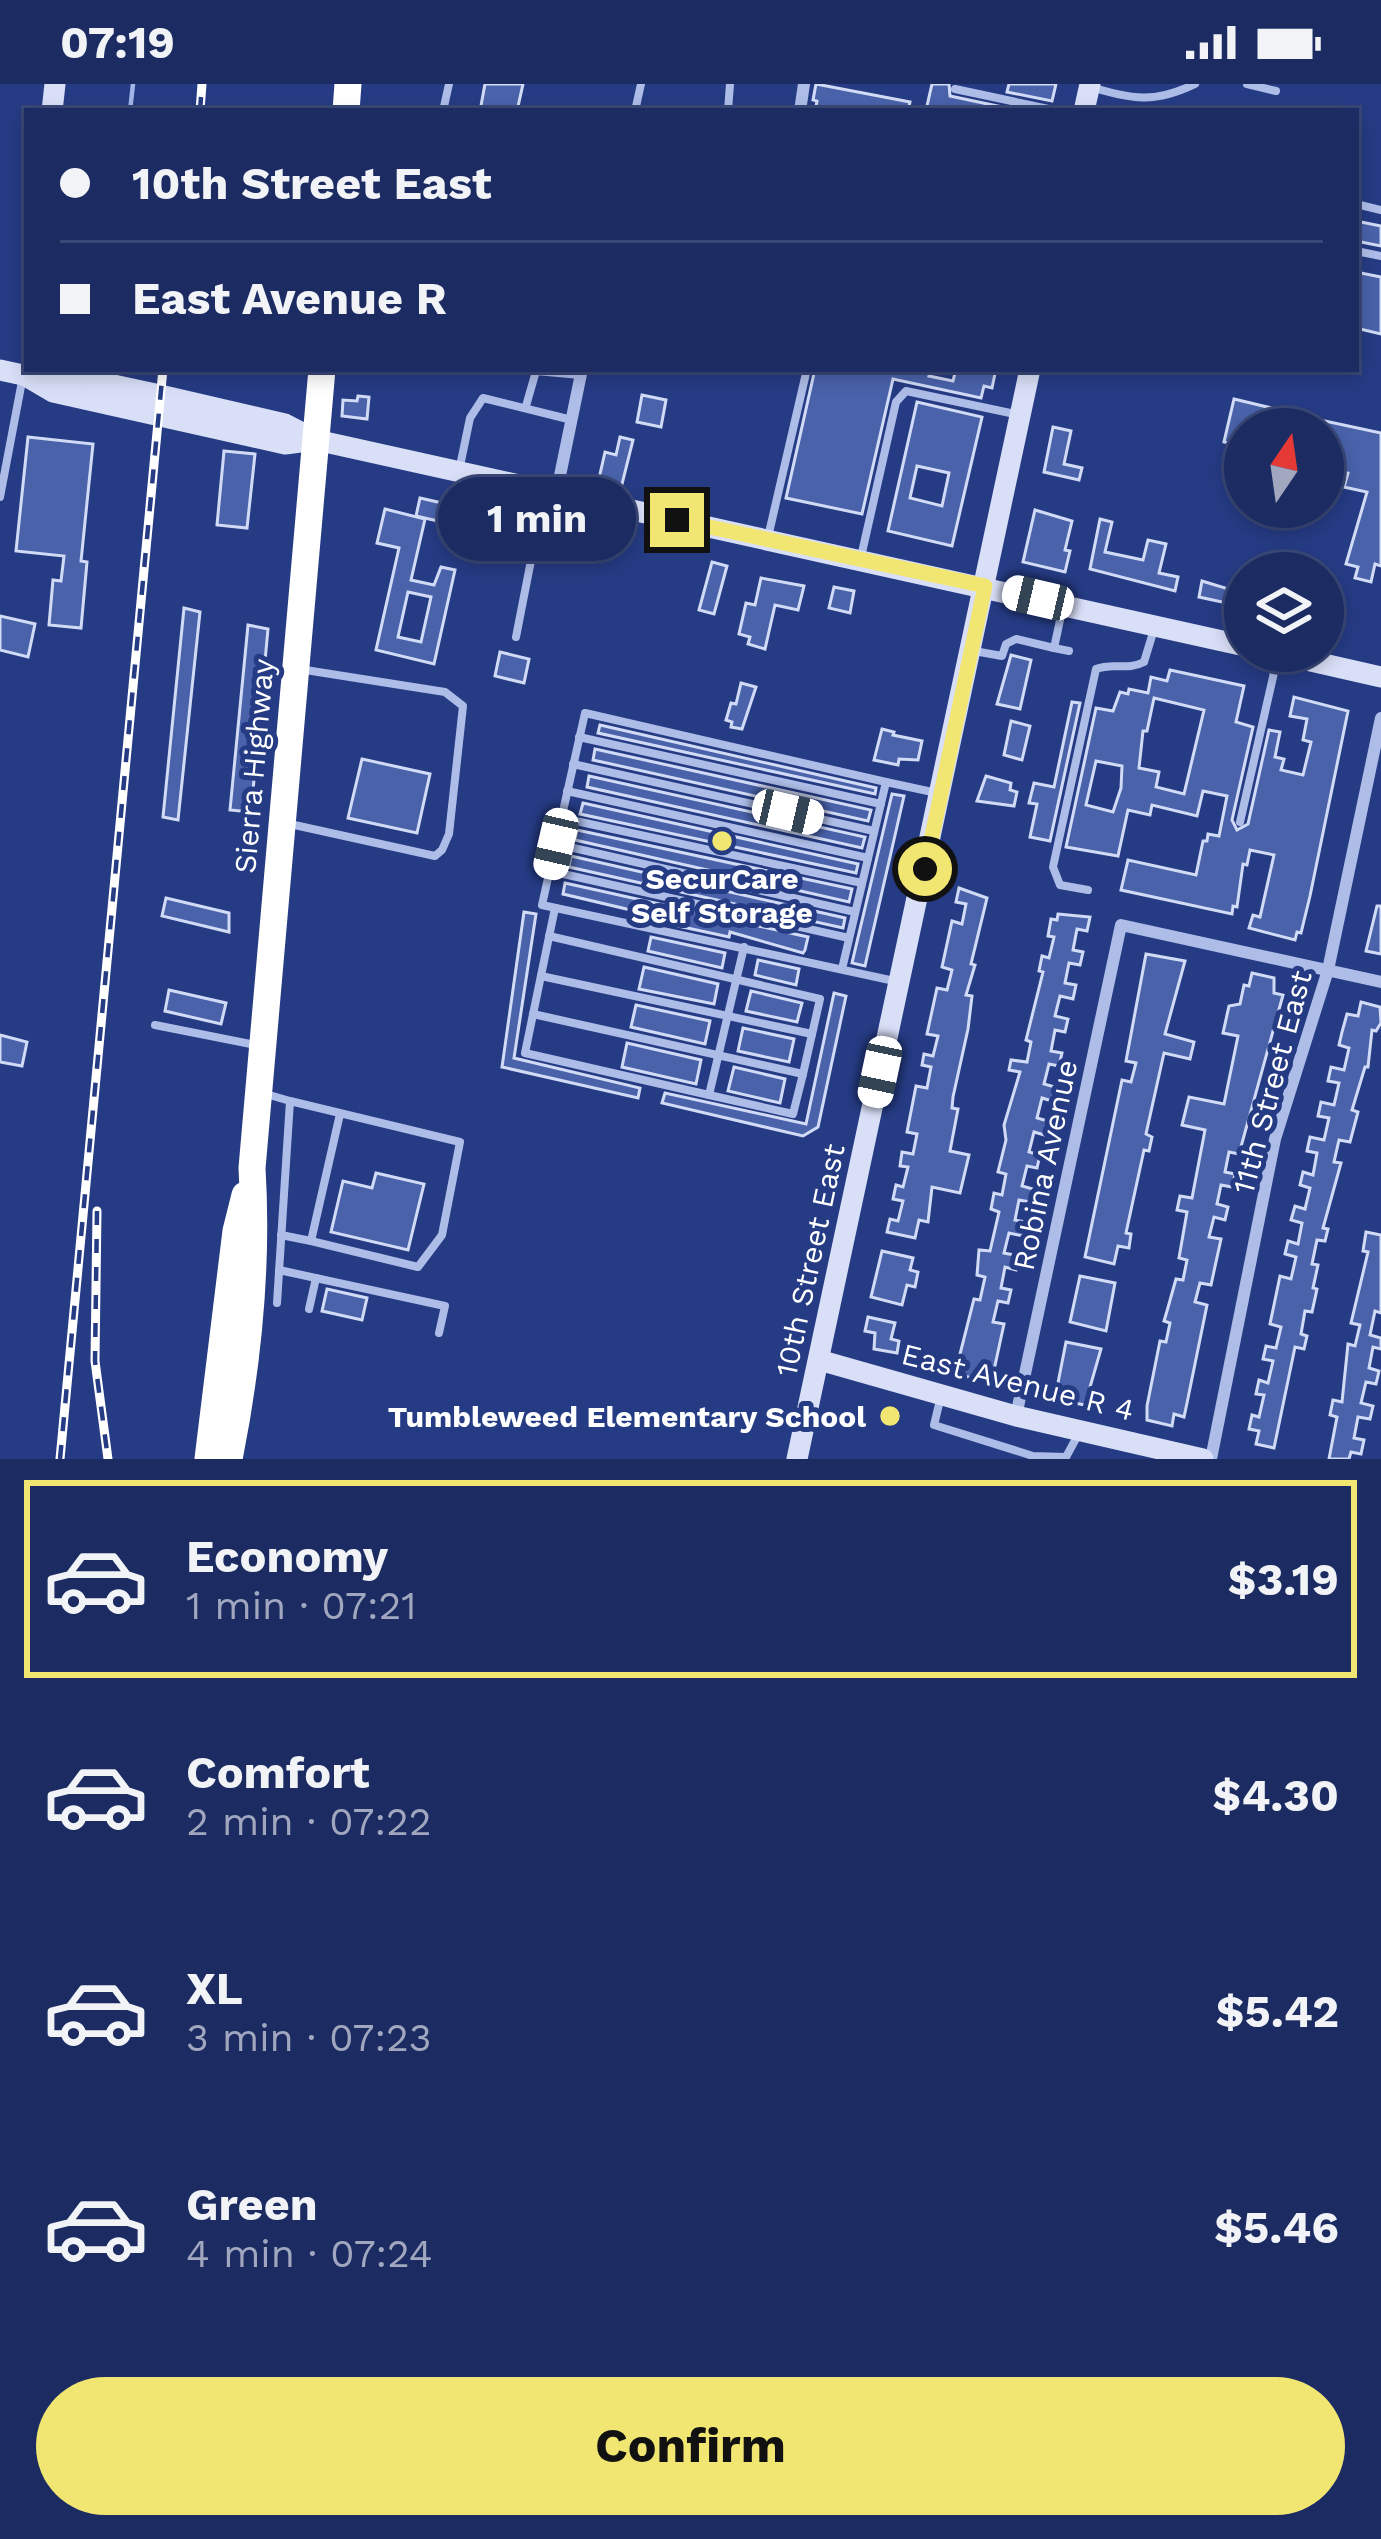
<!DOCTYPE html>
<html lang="en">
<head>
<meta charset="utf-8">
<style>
  :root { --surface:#1c2c63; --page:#29386c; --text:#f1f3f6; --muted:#a0a7be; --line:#3a4878; --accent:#f2e672 }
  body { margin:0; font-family:"Work Sans",sans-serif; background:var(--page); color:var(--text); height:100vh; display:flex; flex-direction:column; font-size:45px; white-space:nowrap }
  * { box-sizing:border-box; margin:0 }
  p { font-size:39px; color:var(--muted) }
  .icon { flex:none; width:66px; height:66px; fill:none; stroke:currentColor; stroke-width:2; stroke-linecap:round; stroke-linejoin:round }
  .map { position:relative; height:1375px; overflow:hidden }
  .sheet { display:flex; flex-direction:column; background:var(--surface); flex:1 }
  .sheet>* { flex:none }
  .guide { position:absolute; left:24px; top:24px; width:1335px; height:264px; border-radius:0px; box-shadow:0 6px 18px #0003,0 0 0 3px var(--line); display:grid; align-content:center; height:264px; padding:0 36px; background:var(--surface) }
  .needle { width:78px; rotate:13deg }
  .fabs { position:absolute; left:1224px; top:324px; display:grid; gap:24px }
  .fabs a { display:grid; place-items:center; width:120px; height:120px; border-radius:50%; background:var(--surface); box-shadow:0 6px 18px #0003,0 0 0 3px var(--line); font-size:60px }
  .end { position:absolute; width:54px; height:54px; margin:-27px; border:15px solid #f2e672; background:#111; box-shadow:0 0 0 6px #111 }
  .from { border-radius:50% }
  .bubble { position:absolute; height:84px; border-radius:42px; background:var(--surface); box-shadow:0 6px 18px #0003,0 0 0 3px var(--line); font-size:39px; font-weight:700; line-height:84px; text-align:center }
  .car { position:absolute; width:36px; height:72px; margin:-36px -18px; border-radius:15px; box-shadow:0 0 9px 3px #0007; background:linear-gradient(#fff 24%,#345 0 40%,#fff 0 76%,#345 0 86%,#fff 0) }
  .guide b { display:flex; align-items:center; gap:42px; height:114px; font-size:45px }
  .guide b+b { border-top:3px solid var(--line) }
  .guide i { width:30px; height:30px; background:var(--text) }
  ul { padding:21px 0 0; list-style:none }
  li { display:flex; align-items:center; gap:36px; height:198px; margin:0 24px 18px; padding:0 12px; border:6px solid transparent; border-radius:0px }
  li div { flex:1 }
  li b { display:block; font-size:45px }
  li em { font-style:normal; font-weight:700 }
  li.current { border-color:var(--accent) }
  li>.icon { width:108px; height:108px; stroke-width:1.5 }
  .cta { display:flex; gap:24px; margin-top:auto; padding:24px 36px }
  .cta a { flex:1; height:138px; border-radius:72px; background:var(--accent); color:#111; font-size:48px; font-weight:700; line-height:138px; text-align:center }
  .status { display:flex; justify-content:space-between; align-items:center; height:84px; padding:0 60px; background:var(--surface); direction:ltr }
  .status svg { height:33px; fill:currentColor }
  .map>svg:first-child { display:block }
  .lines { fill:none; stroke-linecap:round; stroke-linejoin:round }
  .stream { stroke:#a2b5e9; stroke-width:4.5 }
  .building { fill:#4962aa; stroke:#d2dbf6; stroke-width:3; fill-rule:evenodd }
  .lane { stroke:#aebde8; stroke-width:8 }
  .street { stroke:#aebde8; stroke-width:12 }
  .secondary { stroke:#d8dff7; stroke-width:21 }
  .highway { stroke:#fff; stroke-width:27 }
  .rail-casing { stroke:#fff; stroke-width:9 }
  .rail { stroke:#253b84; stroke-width:4.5; stroke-dasharray:14; stroke-linecap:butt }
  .route { stroke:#f2e672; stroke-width:15 }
  .poi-dot { fill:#f2e672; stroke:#253b84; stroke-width:4.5 }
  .labels { text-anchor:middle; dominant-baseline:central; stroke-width:10; stroke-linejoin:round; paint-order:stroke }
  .street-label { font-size:30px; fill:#fff; stroke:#253b84 }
  .poi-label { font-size:30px; font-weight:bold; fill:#fff; stroke:#253b84 }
</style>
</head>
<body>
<div class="status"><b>07:19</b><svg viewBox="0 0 49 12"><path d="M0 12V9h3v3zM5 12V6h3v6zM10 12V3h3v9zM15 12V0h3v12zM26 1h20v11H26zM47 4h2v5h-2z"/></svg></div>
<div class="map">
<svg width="1381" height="1375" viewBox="0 0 1381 1375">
  <rect width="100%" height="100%" fill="#253b84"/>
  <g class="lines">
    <!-- stream -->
    <polyline class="stream" points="130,27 133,0"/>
  </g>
  <!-- building -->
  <g class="building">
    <polygon points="485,0 523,0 517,27 480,27"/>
    <polygon points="816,0 910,18 908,27 815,27 817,17 813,16"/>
    <polygon points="932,0 949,0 950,12 1002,23 1001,27 944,27 927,22"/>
    <polygon points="1009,0 1056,0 1052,17 1007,8"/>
    <polygon points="1356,137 1381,142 1381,162 1356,157"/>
    <polygon points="1356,188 1381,193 1381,250 1356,244"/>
    <polygon points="815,285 899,285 917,289 918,285 931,285 929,292 953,297 956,285 996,285 992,304 984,302 981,314 893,295 862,430 786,414"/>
    <polygon points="642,311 666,316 661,343 637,338"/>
    <polygon points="358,312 369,313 367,335 342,332 343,316 357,317"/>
    <polygon points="1234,315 1284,327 1280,345 1239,345 1236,361 1224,358"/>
    <path d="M 917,318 L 982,333 L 952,462 L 888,447 ZM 917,382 L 949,389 L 942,422 L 910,414 Z"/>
    <polygon points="1311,334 1381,349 1381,482 1375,480 1371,498 1355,494 1358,483 1346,480 1367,408 1344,403 1348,389 1323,383 1323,345 1309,345"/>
    <polygon points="1053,343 1071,347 1064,380 1082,384 1079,396 1044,388"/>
    <polygon points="28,353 93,360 81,477 87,478 81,544 49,541 53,496 61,497 64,472 16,467"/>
    <polygon points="620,353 633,356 621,404 598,399 605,368 616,371"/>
    <polygon points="224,367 255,370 247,444 217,441"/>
    <polygon points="420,414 455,422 451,440 416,432"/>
    <polygon points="473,414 490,419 486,436 482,435 477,460 466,458 474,433 469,432"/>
    <path d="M 385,425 L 425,435 L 411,496 L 434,501 L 441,483 L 455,486 L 434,580 L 376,566 L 399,464 L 377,459 ZM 408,508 L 431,513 L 421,558 L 398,553 Z"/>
    <polygon points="1035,426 1072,437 1065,466 1070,467 1065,488 1023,478"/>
    <polygon points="1100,435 1112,438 1105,468 1143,476 1148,456 1166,460 1159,489 1178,493 1175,507 1090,485"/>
    <polygon points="712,478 727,482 714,530 699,526"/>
    <polygon points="761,494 804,502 798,526 775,521 765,565 748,560 750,553 739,550 746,519 755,521"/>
    <polygon points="1202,497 1245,510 1245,523 1199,513"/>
    <polygon points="834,503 854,507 850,529 829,524"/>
    <polygon points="184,524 200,528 178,736 163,733"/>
    <polygon points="0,532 35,540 28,573 0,566"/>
    <polygon points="248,541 268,545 251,728 230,726"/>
    <polygon points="500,568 529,575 524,599 495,592"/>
    <polygon points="1011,571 1031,576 1020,625 997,620"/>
    <path d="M 1170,586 L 1244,602 L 1236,638 L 1253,643 L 1232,736 L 1237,746 L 1248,740 L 1269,646 L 1280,648 L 1275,673 L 1284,675 L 1281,686 L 1303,691 L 1311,658 L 1303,656 L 1307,635 L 1290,632 L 1294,613 L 1348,627 L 1310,812 L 1301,849 L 1297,848 L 1295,856 L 1249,844 L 1253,831 L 1260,833 L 1274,771 L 1250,766 L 1247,781 L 1243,780 L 1237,823 L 1233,822 L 1232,830 L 1121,806 L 1128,776 L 1196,791 L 1203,757 L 1207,757 L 1208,750 L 1219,752 L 1227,712 L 1203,707 L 1197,732 L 1152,721 L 1150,731 L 1128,726 L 1118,772 L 1066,763 L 1096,624 L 1113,627 L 1120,608 L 1128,610 L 1129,605 L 1148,609 L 1151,593 L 1167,597 ZM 1154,614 L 1204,626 L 1184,710 L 1156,703 L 1159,688 L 1139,684 L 1143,647 L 1147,647 ZM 1096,677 L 1122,682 L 1121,704 L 1113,728 L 1086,721 Z"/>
    <polygon points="741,599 756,603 742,645 731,643 732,638 726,636 731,619 736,620"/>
    <polygon points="1072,618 1080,619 1050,757 1030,753 1037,720 1029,719 1034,699 1054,703"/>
    <polygon points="1011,637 1030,642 1022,676 1004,671"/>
    <polygon points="600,641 876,704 875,710 598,649"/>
    <polygon points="882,645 894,648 893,651 922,657 918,676 899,675 898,681 874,676"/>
    <polygon points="595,665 871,726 868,737 593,676"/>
    <polygon points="362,675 430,690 417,749 348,734"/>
    <polygon points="589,692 865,753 862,764 587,703"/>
    <polygon points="986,692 1011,699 1010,706 1017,708 1014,722 977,717"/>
    <polygon points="892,710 904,712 865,882 852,879"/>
    <polygon points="583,719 858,780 856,789 580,730"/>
    <polygon points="577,746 852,805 849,818 575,756"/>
    <polygon points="571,772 845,834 843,844 569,783"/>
    <polygon points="565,799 808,853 805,866 803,869 730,848 729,853 655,837 656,832 563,810"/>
    <polygon points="959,804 987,814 971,880 975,881 966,911 972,912 968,945 953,1013 952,1024 958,1025 950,1067 969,1071 960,1109 932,1103 928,1138 919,1136 915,1154 887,1148 890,1135 898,1137 903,1117 893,1115 896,1101 903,1103 908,1083 900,1082 902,1068 913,1070 917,1050 907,1048 916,1002 927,1004 931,983 922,981 924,970 933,972 938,952 927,950 937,904 947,906 952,886 942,883 952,837 962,840 966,820 956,818"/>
    <polygon points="166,814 229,829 229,848 162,832"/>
    <polygon points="1377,822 1381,822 1381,870 1366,867"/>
    <polygon points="524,828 536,830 514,974 640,1004 638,1014 502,983"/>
    <polygon points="1058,830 1090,833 1087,847 1077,845 1073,866 1083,868 1080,881 1069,879 1065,899 1076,901 1073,915 1060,912 1055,932 1068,935 1065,948 1055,946 1051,967 1062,969 1059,982 1049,980 1044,1000 1055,1003 1052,1017 1042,1014 1037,1034 1048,1037 1044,1051 1034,1048 1029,1068 1040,1071 1037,1084 1027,1082 1022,1102 1033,1105 1030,1118 1019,1116 1015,1136 1026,1138 1023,1152 1009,1149 1004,1169 1019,1172 1016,1186 1005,1183 1001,1204 1011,1206 1008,1219 998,1217 993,1238 1004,1240 994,1286 984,1284 981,1296 955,1290 974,1215 980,1216 985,1193 977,1191 979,1166 990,1167 999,1128 991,1125 994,1109 1002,1111 1006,1090 998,1088 1006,1056 1004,1041 1020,988 1009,986 1011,976 1027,978 1031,958 1026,956 1043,888 1039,887 1042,872 1049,874 1054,853 1048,852 1051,835 1057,836"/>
    <polygon points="651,853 725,869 722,884 648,867"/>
    <polygon points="1146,870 1185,877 1165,950 1194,958 1190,975 1164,969 1146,1050 1152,1053 1149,1067 1144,1066 1126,1149 1131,1150 1129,1164 1118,1162 1114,1180 1085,1173 1122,996 1131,998 1136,979 1126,977"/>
    <polygon points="758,876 799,885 796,901 755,891"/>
    <polygon points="644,883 718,900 714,920 639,905"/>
    <polygon points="1252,889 1274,894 1274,909 1283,911 1239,1070 1229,1068 1225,1088 1235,1090 1232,1103 1221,1101 1217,1120 1228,1123 1225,1136 1214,1133 1209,1153 1221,1155 1211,1201 1200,1199 1195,1218 1207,1221 1187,1319 1184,1333 1174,1330 1172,1342 1147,1336 1147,1322 1160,1257 1166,1258 1170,1239 1164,1237 1167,1227 1176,1195 1183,1196 1187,1176 1179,1174 1187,1128 1177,1126 1180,1112 1192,1114 1205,1046 1182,1041 1189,1013 1224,1020 1238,952 1223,949 1229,922 1240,920 1244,901 1249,902"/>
    <polygon points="169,906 226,919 221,940 165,927"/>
    <polygon points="751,907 802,919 797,938 746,927"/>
    <polygon points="834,909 846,912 818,1043 803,1052 662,1019 665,1009 806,1040"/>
    <polygon points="1361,918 1380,923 1381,939 1376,947 1372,946 1368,983 1365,983 1352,1026 1358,1028 1350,1058 1339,1056 1334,1078 1341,1079 1323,1144 1328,1145 1325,1157 1317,1156 1312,1180 1318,1181 1313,1204 1317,1205 1312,1228 1305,1227 1301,1250 1307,1252 1304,1265 1295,1263 1274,1364 1256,1360 1259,1347 1249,1345 1252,1331 1259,1333 1264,1311 1256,1310 1259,1296 1268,1299 1273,1277 1263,1275 1266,1262 1276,1264 1281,1243 1270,1240 1280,1192 1291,1195 1296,1173 1285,1170 1288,1157 1298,1160 1302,1139 1291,1136 1295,1122 1305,1125 1310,1104 1300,1101 1303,1088 1313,1091 1317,1069 1307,1067 1310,1053 1324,1056 1329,1034 1318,1032 1321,1018 1334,1021 1339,999 1328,997 1331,983 1344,986 1349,964 1339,961 1342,948 1347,930 1358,932"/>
    <polygon points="636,921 710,937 705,960 631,943"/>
    <polygon points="743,944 794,955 789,978 738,967"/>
    <polygon points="0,951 27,958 22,982 0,978"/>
    <polygon points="627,959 701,976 696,1000 622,983"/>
    <polygon points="734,983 785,995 780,1019 728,1007"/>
    <polygon points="376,1089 424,1100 408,1166 331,1148 343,1097 372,1104"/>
    <polygon points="1366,1148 1381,1151 1381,1229 1375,1227 1370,1251 1381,1254 1381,1265 1373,1263 1369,1284 1379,1287 1376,1300 1366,1298 1361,1319 1373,1322 1370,1335 1358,1333 1354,1354 1364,1356 1361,1370 1351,1368 1349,1375 1329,1375 1337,1333 1330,1331 1333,1316 1342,1318 1348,1260 1355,1262 1360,1241 1351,1239 1368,1168 1363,1167"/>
    <polygon points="882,1167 913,1174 910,1186 918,1188 915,1203 907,1201 902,1221 871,1213"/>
    <polygon points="1080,1192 1115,1199 1106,1247 1070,1238"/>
    <polygon points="327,1205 367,1214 362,1236 322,1227"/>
    <polygon points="868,1233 895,1239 891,1255 899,1257 897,1269 874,1265 875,1249 865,1247"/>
    <polygon points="1066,1258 1101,1265 1088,1310 1093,1311 1090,1322 1064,1317 1066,1306 1057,1304"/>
  </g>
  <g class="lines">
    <!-- lane -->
    <g class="lane">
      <polyline points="1247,0 1276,7"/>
      <path d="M 1090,3 C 1133,15 1154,20 1195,0"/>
      <polyline points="955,5 1058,27"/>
      <polyline points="443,27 449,0"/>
      <polyline points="635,27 641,0"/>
      <polyline points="728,27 730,0"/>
      <polyline points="1356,120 1381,126"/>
      <polyline points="1356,167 1381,172"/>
      <polyline points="526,322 536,287 580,291"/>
      <polyline points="459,387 470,334 483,314 572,336"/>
      <polyline points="0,413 23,292"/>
      <polyline points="768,453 807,285"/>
      <polyline points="861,473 896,318 906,307 1015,330"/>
      <polyline points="516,553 544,410"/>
      <polyline points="1054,564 1069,567"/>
      <polyline points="974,567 1002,572 1006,560 1016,555 1054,564 1062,527"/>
      <polyline points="579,653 881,720"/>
      <polyline points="573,680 874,747"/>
      <polyline points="886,698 937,709"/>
      <polyline points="567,707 868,774"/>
      <polyline points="562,734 862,799"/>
      <polyline points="1240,738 1278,571"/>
      <polyline points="290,740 435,772 442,766 449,750 463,622 445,608 299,585"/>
      <polyline points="556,760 855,828"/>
      <polyline points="550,787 849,854"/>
      <path d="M 1088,806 L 1060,801 L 1053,783 L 1096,585 C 1113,578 1127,587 1144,578 L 1155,542"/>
      <polyline points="555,824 525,969 709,1011 744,863"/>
      <polyline points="549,852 820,915 803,990"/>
      <polyline points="842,885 886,698 585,629 542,821 899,898"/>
      <polyline points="541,892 812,950"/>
      <polyline points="533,930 803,990 793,1030 709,1011"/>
      <polyline points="155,941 256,961"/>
      <polyline points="266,1010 290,1017 277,1219"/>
      <polyline points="290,1017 460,1058 442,1151 418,1183 311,1157 340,1030"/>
      <polyline points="281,1151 311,1157"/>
      <polyline points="279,1186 445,1222 439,1249"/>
      <polyline points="309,1225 316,1194"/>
      <polyline points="941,1312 934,1341 1033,1372 1066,1373 1079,1349"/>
    </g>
    <!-- street -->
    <g class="street">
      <polyline points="800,27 804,0"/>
      <polyline points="556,411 582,285"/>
      <polyline points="1016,1332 1121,841 1381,898"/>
      <polyline points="1211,1375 1275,1055 1328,886 1381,634"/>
    </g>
    <!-- secondary -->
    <g class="secondary">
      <polyline points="52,27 55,0"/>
      <polyline points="1084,27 1090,0"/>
      <polyline points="0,286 23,291 58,289 160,311 285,340 316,356 1245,562"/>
      <polyline points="24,291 53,308 285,360 316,356"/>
      <polyline points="1267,567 1381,593"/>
      <polyline points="819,1276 1016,1332 1203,1375"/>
      <polyline points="797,1375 1030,285"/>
    </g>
    <!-- highway -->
    <g class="highway">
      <polyline points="346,27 348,0"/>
      <polyline points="208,1375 236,1147 245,1111"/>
      <path d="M 229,1375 C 248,1280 258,1181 252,1084 L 322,285"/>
    </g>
    <defs>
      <g id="rail">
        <polyline points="200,27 202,0"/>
        <polyline points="97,1127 95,1277 108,1375"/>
        <polyline points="60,1375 163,285"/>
      </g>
    </defs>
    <!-- rail casing -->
    <use href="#rail" class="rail-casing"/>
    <!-- rail -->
    <use href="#rail" class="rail"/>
  </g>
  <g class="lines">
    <!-- route -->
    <polyline class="route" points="677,436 985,502 925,785"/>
  </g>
  <!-- markers -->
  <g class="poi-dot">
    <circle cx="722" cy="757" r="12"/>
    <circle cx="890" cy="1332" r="12"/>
  </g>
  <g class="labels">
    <!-- street labels -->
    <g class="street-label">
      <text transform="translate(254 682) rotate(-85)">Sierra Highway</text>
      <text transform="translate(1272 998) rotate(-75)">11th Street East</text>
      <text transform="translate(1045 1081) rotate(-78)">Robina Avenue</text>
      <text transform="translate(810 1176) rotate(-78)">10th Street East</text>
      <text transform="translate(1018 1298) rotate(14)">East Avenue R 4</text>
    </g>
    <!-- poi labels -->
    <g class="poi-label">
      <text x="722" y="794">SecurCare<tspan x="722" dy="34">Self Storage</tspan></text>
      <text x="866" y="1332" text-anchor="end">Tumbleweed Elementary School</text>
    </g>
  </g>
</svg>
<div class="fabs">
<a><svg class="needle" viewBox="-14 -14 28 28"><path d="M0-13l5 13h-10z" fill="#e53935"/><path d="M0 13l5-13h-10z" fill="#a0a7be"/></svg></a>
<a><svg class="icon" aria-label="layers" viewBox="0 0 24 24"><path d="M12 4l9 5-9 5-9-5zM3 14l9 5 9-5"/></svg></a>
</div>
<i class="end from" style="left:925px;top:785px"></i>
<i class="end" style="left:677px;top:436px"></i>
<div class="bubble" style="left:438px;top:393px;width:198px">1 min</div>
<i class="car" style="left:1038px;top:514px;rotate:283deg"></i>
<i class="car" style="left:788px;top:728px;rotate:103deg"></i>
<i class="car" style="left:556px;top:760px;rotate:193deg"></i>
<i class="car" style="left:880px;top:988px;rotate:192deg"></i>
<div class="guide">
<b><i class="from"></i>10th Street East</b>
<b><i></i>East Avenue R</b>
</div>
</div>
<section class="sheet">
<ul>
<li class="current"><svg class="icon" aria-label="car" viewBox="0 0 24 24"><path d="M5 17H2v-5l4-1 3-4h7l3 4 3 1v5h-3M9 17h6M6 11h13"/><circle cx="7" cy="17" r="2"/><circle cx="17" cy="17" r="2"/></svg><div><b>Economy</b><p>1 min · 07:21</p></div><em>$3.19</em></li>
<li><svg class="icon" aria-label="car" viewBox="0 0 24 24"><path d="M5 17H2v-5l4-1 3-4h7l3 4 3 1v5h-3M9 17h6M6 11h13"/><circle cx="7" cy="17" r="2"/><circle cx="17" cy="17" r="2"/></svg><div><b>Comfort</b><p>2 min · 07:22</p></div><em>$4.30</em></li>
<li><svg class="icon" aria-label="car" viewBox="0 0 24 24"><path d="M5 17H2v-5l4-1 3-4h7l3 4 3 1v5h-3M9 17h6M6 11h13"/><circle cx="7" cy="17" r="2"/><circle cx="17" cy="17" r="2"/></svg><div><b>XL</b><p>3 min · 07:23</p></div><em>$5.42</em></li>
<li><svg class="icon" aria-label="car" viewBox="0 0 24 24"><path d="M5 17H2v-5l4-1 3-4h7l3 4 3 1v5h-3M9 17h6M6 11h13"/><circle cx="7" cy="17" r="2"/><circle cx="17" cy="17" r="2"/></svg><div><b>Green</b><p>4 min · 07:24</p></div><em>$5.46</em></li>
</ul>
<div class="cta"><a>Confirm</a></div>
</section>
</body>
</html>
